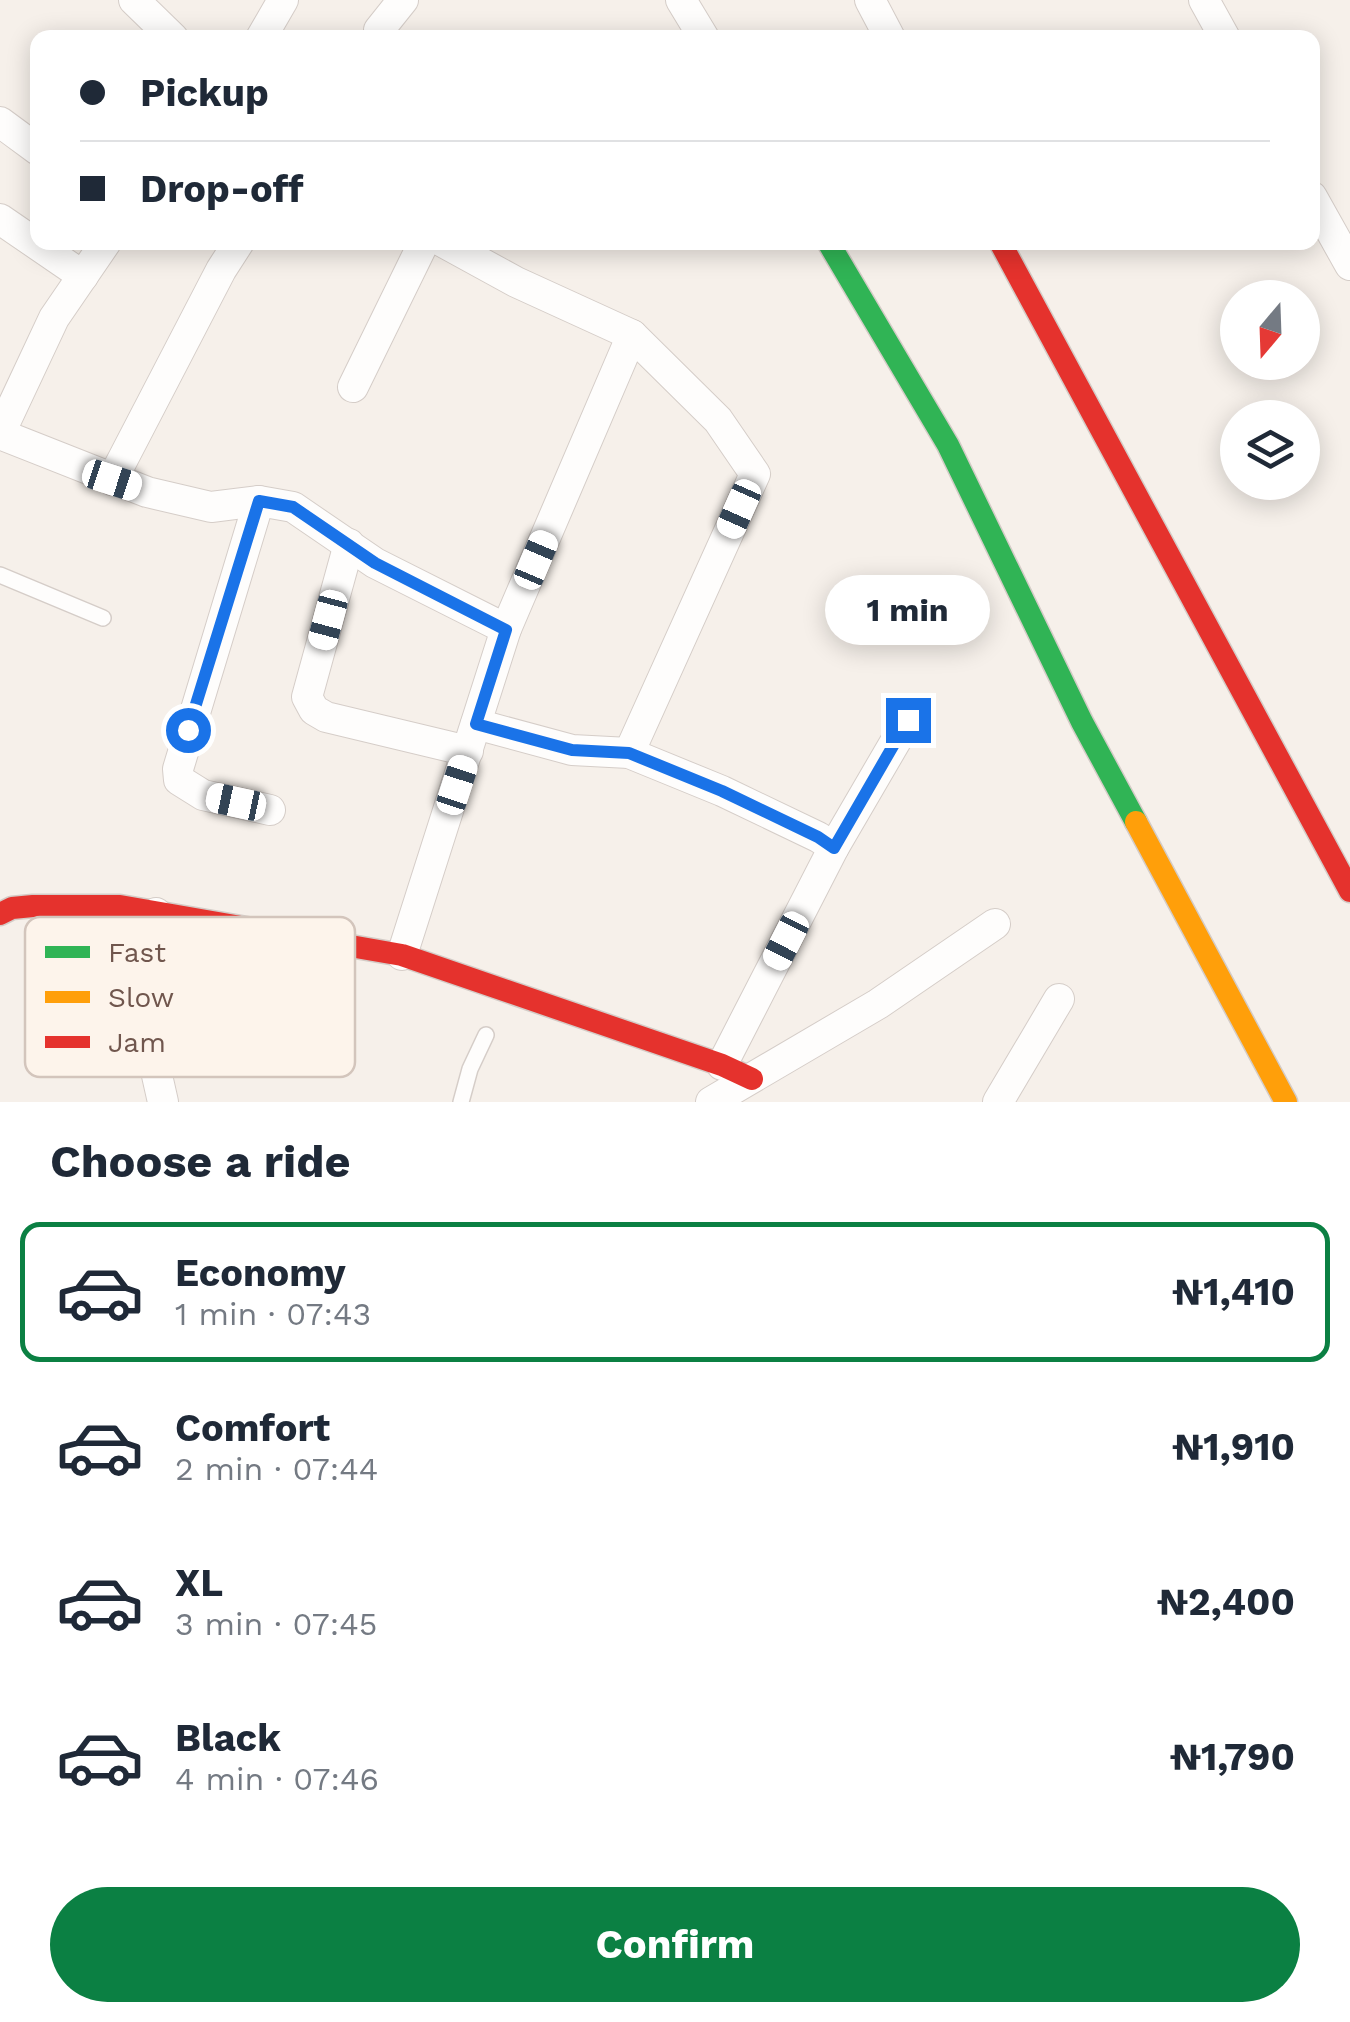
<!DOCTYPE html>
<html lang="en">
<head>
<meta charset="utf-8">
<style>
  :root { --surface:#fff; --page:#f6f6f7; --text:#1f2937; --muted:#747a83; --line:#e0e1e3; --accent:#0b8043 }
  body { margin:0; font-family:"Work Sans",sans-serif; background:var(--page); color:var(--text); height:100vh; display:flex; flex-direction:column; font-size:38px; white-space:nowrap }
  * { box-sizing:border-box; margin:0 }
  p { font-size:32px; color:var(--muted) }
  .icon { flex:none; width:55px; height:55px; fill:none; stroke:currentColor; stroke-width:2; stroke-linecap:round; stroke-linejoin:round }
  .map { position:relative; height:1102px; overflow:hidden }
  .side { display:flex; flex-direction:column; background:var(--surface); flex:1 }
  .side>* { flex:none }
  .banner { position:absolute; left:30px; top:30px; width:1290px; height:220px; border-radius:20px; box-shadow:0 5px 25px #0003; display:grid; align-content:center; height:220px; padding:0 50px; background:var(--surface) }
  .needle { width:65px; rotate:199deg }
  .buttons { position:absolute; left:1220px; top:280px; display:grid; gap:20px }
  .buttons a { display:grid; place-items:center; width:100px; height:100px; border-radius:50%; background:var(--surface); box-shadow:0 5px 25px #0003; font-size:50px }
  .end { position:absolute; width:45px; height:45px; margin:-22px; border:12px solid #1a73e8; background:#fff; box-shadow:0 0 0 5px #fff }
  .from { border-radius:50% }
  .bubble { position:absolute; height:70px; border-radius:35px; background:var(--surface); box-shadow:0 5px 25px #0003; font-size:32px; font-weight:700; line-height:70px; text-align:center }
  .car { position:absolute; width:30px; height:60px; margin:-30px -15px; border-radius:12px; box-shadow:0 0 8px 2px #0007; background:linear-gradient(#fff 24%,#345 0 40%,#fff 0 76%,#345 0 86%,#fff 0) }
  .banner b { display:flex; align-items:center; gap:35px; height:95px; font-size:38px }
  .banner b+b { border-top:2px solid var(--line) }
  .banner i { width:25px; height:25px; background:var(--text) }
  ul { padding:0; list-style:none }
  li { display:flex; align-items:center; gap:30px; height:140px; margin:0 20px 15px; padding:0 30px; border:5px solid transparent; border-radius:20px }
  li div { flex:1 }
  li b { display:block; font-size:38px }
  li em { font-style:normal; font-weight:700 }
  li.current { border-color:var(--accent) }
  li>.icon { width:90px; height:90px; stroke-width:1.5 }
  h2 { padding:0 50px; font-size:45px; line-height:120px }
  .primary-button { display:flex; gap:20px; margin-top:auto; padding:20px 50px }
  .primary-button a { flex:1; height:115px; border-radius:60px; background:var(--accent); color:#fff; font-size:40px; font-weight:700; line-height:115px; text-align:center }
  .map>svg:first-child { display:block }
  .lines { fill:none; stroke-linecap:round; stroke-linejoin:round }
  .lane-casing { stroke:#d5cdc8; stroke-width:18 }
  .street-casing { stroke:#d5cdc8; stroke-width:32 }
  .fast-casing { stroke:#d4ccc7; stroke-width:25 }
  .slow-casing { stroke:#d4ccc7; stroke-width:25 }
  .jam-casing { stroke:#d4ccc7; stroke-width:25 }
  .lane { stroke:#fefdfc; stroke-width:15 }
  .street { stroke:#fefdfc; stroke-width:30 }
  .fast { stroke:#30b455; stroke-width:22 }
  .slow { stroke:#ff9f0a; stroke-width:22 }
  .jam { stroke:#e5322d; stroke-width:22 }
  .route { stroke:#1a73e8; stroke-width:12 }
  .key { fill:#fdf4eb; stroke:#d3c5bc; stroke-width:2.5 }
  .key-label { font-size:28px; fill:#70564d }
</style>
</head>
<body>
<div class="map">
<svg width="1350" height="1102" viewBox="0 0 1350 1102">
  <rect width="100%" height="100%" fill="#f6f0ea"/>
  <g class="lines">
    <defs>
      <g id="lane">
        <polyline points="0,575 103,618"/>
        <polyline points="461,1102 470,1069 486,1035"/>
      </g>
      <g id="street">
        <polyline points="134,0 173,38"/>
        <polyline points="681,0 704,38"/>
        <polyline points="870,0 890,38"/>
        <polyline points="1204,0 1225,38"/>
        <polyline points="261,38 283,0"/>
        <polyline points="379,38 379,30 403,0"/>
        <polyline points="0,122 38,150"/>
        <polyline points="1312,197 1350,265"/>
        <polyline points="0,219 83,276"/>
        <polyline points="443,242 516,282 632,335 718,420 755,474 629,753"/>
        <polyline points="353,387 424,242"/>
        <polyline points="0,433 54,318 106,242"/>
        <polyline points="0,434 147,492 211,507 259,501 293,507 375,563 506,629"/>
        <polyline points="112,480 221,270 239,242"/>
        <polyline points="259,501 178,769 179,780 203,795 270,810"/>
        <polyline points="349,544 307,697 314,710 326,717 468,751"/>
        <polyline points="476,724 572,750 629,753 722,791 818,837 834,847"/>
        <polyline points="156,913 154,1062 163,1102"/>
        <polyline points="402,955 506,629 632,335"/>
        <polyline points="722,1065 834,847 908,720"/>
        <polyline points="711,1102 878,1004 995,924"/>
        <polyline points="998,1102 1059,999"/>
      </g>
      <polyline id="fast" points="828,242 948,445 1082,722 1136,822"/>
      <polyline id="slow" points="1136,822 1286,1102"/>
      <g id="jam">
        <polyline points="1000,242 1350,891"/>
        <polyline points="0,914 12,908 33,906 120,906 402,955 722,1065 752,1079"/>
      </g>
    </defs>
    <!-- lane casing -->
    <use href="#lane" class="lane-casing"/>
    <!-- street casing -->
    <use href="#street" class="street-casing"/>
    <!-- fast casing -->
    <use href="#fast" class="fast-casing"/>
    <!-- slow casing -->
    <use href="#slow" class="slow-casing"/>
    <!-- jam casing -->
    <use href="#jam" class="jam-casing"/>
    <!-- lane -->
    <use href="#lane" class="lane"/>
    <!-- street -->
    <use href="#street" class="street"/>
    <!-- fast -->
    <use href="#fast" class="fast"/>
    <!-- slow -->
    <use href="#slow" class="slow"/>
    <!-- jam -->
    <use href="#jam" class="jam"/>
  </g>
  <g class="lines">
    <!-- route -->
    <polyline class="route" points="188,730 259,501 293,507 375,563 506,630 476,724 572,750 629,753 722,791 818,837 834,848 908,720"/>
  </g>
  <!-- legend -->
  <rect x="25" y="917" width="330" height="160" rx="15" class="key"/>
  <rect x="45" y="946" width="45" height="12" fill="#30b455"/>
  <rect x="45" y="991" width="45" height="12" fill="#ff9f0a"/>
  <rect x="45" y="1036" width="45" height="12" fill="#e5322d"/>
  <g class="key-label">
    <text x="108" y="962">Fast</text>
    <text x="108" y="1007">Slow</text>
    <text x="108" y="1052">Jam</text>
  </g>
</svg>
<div class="buttons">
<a><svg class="needle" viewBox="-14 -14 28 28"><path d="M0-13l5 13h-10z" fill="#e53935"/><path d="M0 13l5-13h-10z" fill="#747a83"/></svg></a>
<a><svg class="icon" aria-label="layers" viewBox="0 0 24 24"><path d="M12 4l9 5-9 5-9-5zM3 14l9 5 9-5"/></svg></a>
</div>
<i class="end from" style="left:188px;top:730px"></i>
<i class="end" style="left:908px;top:720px"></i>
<div class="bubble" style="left:825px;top:575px;width:165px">1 min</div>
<i class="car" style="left:112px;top:480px;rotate:108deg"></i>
<i class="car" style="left:739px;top:509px;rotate:204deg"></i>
<i class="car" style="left:536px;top:560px;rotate:23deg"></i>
<i class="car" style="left:328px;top:620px;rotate:195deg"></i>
<i class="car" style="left:457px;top:785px;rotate:18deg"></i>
<i class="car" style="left:236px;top:802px;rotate:282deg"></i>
<i class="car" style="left:786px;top:941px;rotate:207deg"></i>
<div class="banner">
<b><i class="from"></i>Pickup</b>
<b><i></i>Drop-off</b>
</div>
</div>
<section class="side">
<h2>Choose a ride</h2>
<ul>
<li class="current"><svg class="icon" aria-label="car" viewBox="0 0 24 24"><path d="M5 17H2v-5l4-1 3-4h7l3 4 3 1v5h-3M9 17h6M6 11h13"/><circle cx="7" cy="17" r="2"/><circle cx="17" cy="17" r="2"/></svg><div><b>Economy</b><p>1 min · 07:43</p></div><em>₦1,410</em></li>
<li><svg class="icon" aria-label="car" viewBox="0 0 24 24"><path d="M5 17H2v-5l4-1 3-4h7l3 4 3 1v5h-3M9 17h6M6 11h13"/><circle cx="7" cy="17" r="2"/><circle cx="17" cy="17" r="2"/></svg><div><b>Comfort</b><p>2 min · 07:44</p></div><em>₦1,910</em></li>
<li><svg class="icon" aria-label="car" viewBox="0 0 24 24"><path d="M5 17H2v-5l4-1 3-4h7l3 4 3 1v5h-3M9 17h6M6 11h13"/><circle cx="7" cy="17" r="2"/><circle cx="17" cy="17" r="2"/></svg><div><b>XL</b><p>3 min · 07:45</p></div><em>₦2,400</em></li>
<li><svg class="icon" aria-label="car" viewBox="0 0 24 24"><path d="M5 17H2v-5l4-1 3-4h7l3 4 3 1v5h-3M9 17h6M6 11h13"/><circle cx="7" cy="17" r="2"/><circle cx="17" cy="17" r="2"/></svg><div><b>Black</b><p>4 min · 07:46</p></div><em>₦1,790</em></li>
</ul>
<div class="primary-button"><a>Confirm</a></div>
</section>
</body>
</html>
